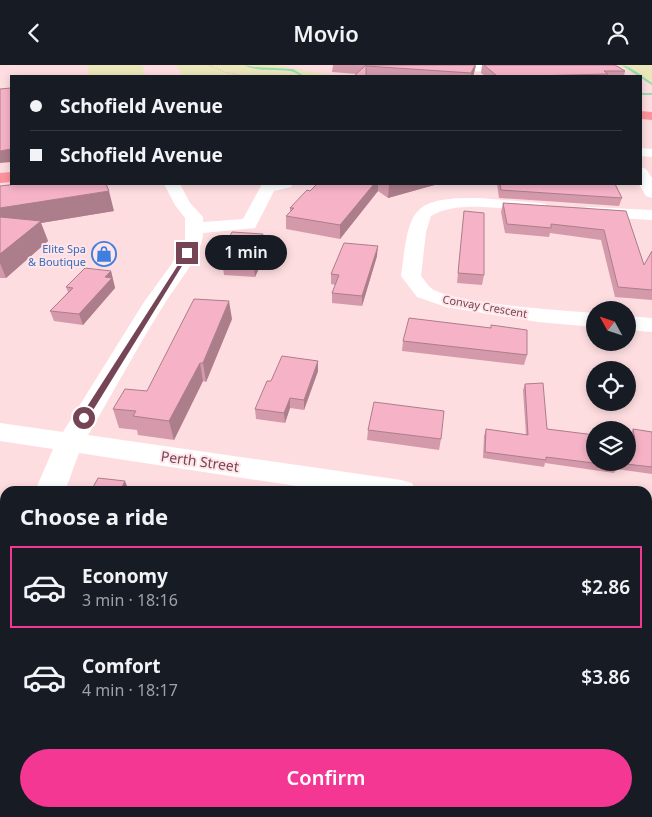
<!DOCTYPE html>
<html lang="en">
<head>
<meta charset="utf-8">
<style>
  :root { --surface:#171b24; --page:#20242c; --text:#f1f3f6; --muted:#9ea1a6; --line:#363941; --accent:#f33792 }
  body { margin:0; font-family:"Noto Sans",sans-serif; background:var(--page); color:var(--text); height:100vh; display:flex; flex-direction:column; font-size:19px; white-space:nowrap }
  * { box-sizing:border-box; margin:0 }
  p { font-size:16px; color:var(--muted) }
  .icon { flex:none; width:28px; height:28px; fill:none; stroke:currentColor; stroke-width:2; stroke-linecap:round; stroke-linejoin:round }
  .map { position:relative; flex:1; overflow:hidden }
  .sheet { position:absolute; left:0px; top:421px; width:652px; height:331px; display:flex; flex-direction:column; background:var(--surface); border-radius:15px 15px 0 0; box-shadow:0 2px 8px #0003 }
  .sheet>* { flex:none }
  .banner { position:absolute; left:10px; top:10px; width:632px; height:110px; border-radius:0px; box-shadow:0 2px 8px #0003; display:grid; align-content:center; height:110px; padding:0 20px; background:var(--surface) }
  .needle { width:32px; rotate:310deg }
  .controls { position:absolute; left:586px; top:236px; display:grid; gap:10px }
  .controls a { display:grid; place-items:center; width:50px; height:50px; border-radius:50%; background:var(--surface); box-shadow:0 2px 8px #0003; font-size:25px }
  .end { position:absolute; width:22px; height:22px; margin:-11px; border:6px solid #754455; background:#fff; box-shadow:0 0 0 2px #fff }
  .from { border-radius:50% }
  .bubble { position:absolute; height:35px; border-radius:18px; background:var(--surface); box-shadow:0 2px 8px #0003; font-size:16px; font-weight:600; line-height:35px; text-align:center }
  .banner b { display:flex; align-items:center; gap:18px; height:48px; font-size:19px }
  .banner b+b { border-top:1px solid var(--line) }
  .banner i { width:12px; height:12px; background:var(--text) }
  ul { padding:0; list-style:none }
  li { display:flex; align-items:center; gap:15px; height:82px; margin:0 10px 8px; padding:0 10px; border:2px solid transparent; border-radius:0px }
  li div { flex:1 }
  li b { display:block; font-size:19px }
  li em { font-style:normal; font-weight:600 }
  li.selected { border-color:var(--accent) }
  li>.icon { width:45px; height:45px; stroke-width:1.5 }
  h2 { padding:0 20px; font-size:22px; line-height:60px }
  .button { display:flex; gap:10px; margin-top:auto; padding:10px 20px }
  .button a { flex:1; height:58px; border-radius:30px; background:var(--accent); color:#fff; font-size:20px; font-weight:600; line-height:58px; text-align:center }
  header { display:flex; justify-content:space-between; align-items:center; height:65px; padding:0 20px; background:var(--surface); font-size:22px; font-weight:600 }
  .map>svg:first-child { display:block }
  .green { fill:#ece7bb }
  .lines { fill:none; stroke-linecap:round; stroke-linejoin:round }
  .stream { fill:#96dbb5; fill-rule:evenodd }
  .path { stroke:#da96ac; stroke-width:1; stroke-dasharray:0.5 2; stroke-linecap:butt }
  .minor { fill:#fff; fill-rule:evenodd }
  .major { fill:#ff939c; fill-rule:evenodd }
  .wall { fill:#d49aab }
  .shaded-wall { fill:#ac7d8b }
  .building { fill:#f6b3c7; stroke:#ac7d8b }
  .route { fill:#754455 }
  .labels { text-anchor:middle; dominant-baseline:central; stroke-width:4; stroke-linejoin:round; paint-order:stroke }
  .far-shop-label { font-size:11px; fill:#366cbe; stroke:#ffe5e8; text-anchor:end }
  .far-street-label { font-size:11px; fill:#754455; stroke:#ffe5e8 }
  .street-label { font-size:14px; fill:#754455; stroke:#ffe5e8 }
</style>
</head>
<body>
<header><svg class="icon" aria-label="back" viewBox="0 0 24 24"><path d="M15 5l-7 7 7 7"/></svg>Movio<svg class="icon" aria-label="person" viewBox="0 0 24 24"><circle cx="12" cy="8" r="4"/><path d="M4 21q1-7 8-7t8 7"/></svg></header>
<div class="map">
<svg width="652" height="752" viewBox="0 0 652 752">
  <rect width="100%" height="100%" fill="#fedde0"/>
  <!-- green -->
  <g class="green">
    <polygon points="87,0 142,0 146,11 89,11"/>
    <polygon points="176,0 276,0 337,11 183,11"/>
    <polygon points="618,0 650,0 652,1 652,21 641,13 641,11 637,11"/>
  </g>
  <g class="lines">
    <!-- stream -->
    <g class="stream">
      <path d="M 244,0 L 253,2 L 293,4 L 304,11 C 299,11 295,6 289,6 C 274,4 257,7 244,0 Z"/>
      <path d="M 622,0 C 632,2 643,12 652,18 L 652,20 L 641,13 L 641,11 L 638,11 Z"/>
      <rect x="641" y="28" width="11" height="2"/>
    </g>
    <!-- path -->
    <polyline class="path" points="209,0 224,7 245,11"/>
    <!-- minor -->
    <g class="minor">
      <polygon points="388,0 524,0 525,2 520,5 455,7 393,3"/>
      <polygon points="641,83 652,84 652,92 641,91"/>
      <polygon points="641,102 646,104 652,113 652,133 646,131 639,119 641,119"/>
      <path d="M 164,119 L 180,119 L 190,138 L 203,152 L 203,157 L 243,154 L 262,119 L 293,119 L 291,122 L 274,126 L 255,163 L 203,168 C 203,189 176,220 165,238 C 138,281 114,326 88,370 L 401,415 L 412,418 L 416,426 L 329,426 L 79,388 L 65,426 L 35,426 L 53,384 L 0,376 L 0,358 L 63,367 L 144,237 L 171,200 L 185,174 L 185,153 L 175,140 Z"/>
      <path d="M 480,133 L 540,138 L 546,139 L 548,143 L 546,147 L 540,148 C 509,145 459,134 431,151 L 426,167 L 421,211 C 424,214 427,220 431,223 C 449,238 566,246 595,248 L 595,262 L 538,257 L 446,242 L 417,232 L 401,211 C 410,146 408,132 480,133 Z"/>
      <polygon points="590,142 652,145 652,155 584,151 581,147 584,143"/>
      <polygon points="628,251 652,253 652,267 628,265"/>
      <polygon points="648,450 652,451 652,477 648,475"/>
      <polygon points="5,517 5,558 0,560 0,519"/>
      <polygon points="648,519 652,520 652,559 648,557"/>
      <polygon points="648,600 652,601 652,639 648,638"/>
      <polygon points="309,748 353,748 354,752 310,752"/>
    </g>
    <!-- major -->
    <g class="major">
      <polygon points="641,46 652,47 652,55 641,54"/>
      <polygon points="11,107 11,117 0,118 0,108"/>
    </g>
  </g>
  <!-- wall -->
  <g class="wall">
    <polygon points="333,0 476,0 474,8 473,11 366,11 357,9 332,7"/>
    <polygon points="482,0 615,0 625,6 624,11 485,11 481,8"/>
    <polygon points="317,119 438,119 388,133 378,126 340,174 286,164 286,151 290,147 290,143 310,126"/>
    <polygon points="497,119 615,119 622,133 619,141 499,133"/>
    <polygon points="0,121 114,146 41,158 48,176 6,213 0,213"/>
    <polygon points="503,138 626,146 644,200 652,186 652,235 615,232 601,175 550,168 549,172 505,168 501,147"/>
    <polygon points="464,146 484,210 482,220 457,218"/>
    <polygon points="263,169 265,190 255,212 224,210 221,188"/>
    <polygon points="377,191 362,241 332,238 332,228 336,220 331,219 331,209"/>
    <polygon points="111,206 115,223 83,260 54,256 50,246 68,227 66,222"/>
    <polygon points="232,254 206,317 203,316 174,375 138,370 137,365 119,363 113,344 147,326"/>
    <polygon points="490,263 527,290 524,300 402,286 403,276"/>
    <polygon points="318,306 304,345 290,343 285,358 256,354 255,344 271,316"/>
    <polygon points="525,319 547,364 630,375 630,371 633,364 652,367 652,409 616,404 614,408 545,398 544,402 483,393 484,371 486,364 526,370 523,325"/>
    <polygon points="368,365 441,374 439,385 367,375"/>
    <polygon points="5,617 5,670 0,670 0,630"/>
    <rect x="648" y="659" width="4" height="81"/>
    <polygon points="388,748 447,748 388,749"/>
  </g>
  <!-- shaded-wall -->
  <g class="shaded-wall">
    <polygon points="476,0 474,8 473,11 471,11 471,8"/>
    <polygon points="11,84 11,97 0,98 0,86"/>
    <polygon points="374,119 378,119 378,126 340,174 340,160"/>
    <polygon points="394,119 438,119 388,133 389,120"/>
    <polygon points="109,126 114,146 41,158 48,176 6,213 0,198 0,143"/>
    <polygon points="263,169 265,190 255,212 253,190"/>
    <polygon points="378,181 377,191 362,241 362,231"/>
    <polygon points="111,206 115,223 83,260 79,249 105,212"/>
    <polygon points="229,236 232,254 206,317 203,298"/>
    <polygon points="318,296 318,306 304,345 304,335"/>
    <polygon points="200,298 203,316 174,375 169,356"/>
    <polygon points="290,333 290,343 285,358 284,348"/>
    <polygon points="125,416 129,426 120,426"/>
    <polygon points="92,748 100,748 99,752 91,752"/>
  </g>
  <!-- building -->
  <g class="building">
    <polygon points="365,0 475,0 471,8 366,1 366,11 354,11 366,0"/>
    <polygon points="484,0 615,0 625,6 604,6 608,9 532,11 497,11"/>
    <polygon points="11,23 11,84 0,86 0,24"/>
    <polygon points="18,119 106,119 109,126 0,143 0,121"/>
    <polygon points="317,119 374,119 340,160 286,151 294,143 290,143 307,125 310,126"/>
    <polygon points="500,119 615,119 622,133 501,125"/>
    <polygon points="503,138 626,146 644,200 652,186 652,225 618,222 604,165 551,159 551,163 507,159"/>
    <polygon points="464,146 484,148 484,210 458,208"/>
    <polygon points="0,152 41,156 0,189"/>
    <polygon points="232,167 263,169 253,190 221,188"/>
    <polygon points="344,178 378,181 362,231 332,228 339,210 331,209"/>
    <polygon points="85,203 111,206 105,212 112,213 79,249 50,246 73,223 66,222"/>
    <polygon points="194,234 229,236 203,298 200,298 169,356 133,351 136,346 113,344 125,324 147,326"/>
    <polygon points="409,253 491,263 491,260 527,265 527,290 403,276"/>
    <polygon points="282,291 318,296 304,335 290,333 284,348 255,344 267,316 271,316"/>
    <polygon points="543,318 547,364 595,370 595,398 616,398 617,401 546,392 546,395 485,387 486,364 528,370 525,319"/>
    <polygon points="374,337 444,346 441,374 368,365"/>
    <polygon points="633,364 652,367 652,402 618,398 628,398 628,374 635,375"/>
    <polygon points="98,413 125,416 120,426 91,426"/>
    <polygon points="182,422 207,426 180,426"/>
    <polygon points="5,617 5,661 0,661 0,630"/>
    <rect x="648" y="659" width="4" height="73"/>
    <polygon points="0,705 5,705 5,748 92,748 91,752 0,752"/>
    <rect x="199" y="748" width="77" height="4"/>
  </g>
  <!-- route -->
  <polygon class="route" points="187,186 190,188 87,355 81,355 81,351"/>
  <!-- icons -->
  <defs>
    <symbol id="shop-ring" viewBox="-11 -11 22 22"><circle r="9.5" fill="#ffe5e8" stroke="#3f7fe0" stroke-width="1.5"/><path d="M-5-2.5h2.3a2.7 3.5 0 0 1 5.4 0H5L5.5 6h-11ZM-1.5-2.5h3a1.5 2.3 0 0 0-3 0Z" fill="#3f7fe0"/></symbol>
  </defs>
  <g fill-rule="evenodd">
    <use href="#shop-ring" x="90" y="175" width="28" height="28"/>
  </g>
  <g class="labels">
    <!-- far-shop labels -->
    <g class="far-shop-label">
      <text x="86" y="183">Elite Spa<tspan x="86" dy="13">&amp; Boutique</tspan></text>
    </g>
    <!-- far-street labels -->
    <g class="far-street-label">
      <text transform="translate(485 241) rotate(10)">Convay Crescent</text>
    </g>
    <!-- street labels -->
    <g class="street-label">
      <text transform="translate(200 396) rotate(8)">Perth Street</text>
    </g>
  </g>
</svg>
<div class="controls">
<a><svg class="needle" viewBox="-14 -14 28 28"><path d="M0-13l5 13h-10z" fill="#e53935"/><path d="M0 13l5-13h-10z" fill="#9ea1a6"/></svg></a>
<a><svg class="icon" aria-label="locate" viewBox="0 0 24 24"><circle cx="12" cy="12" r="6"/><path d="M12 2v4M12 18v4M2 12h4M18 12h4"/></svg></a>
<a><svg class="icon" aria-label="layers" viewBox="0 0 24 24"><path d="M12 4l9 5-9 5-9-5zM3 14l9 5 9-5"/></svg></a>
</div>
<i class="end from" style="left:84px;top:353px"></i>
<i class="end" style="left:187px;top:188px"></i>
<div class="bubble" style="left:205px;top:170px;width:82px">1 min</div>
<div class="banner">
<b><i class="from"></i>Schofield Avenue</b>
<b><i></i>Schofield Avenue</b>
</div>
<section class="sheet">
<h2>Choose a ride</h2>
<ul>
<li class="selected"><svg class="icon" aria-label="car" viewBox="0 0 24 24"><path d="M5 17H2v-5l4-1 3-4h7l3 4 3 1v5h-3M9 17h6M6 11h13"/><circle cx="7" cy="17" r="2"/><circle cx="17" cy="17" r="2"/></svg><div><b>Economy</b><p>3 min · 18:16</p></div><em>$2.86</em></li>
<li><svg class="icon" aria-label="car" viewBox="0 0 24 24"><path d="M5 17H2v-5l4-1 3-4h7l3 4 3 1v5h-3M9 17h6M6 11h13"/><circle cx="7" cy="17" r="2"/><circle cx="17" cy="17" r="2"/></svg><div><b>Comfort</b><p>4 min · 18:17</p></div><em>$3.86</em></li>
</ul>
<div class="button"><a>Confirm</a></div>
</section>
</div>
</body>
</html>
